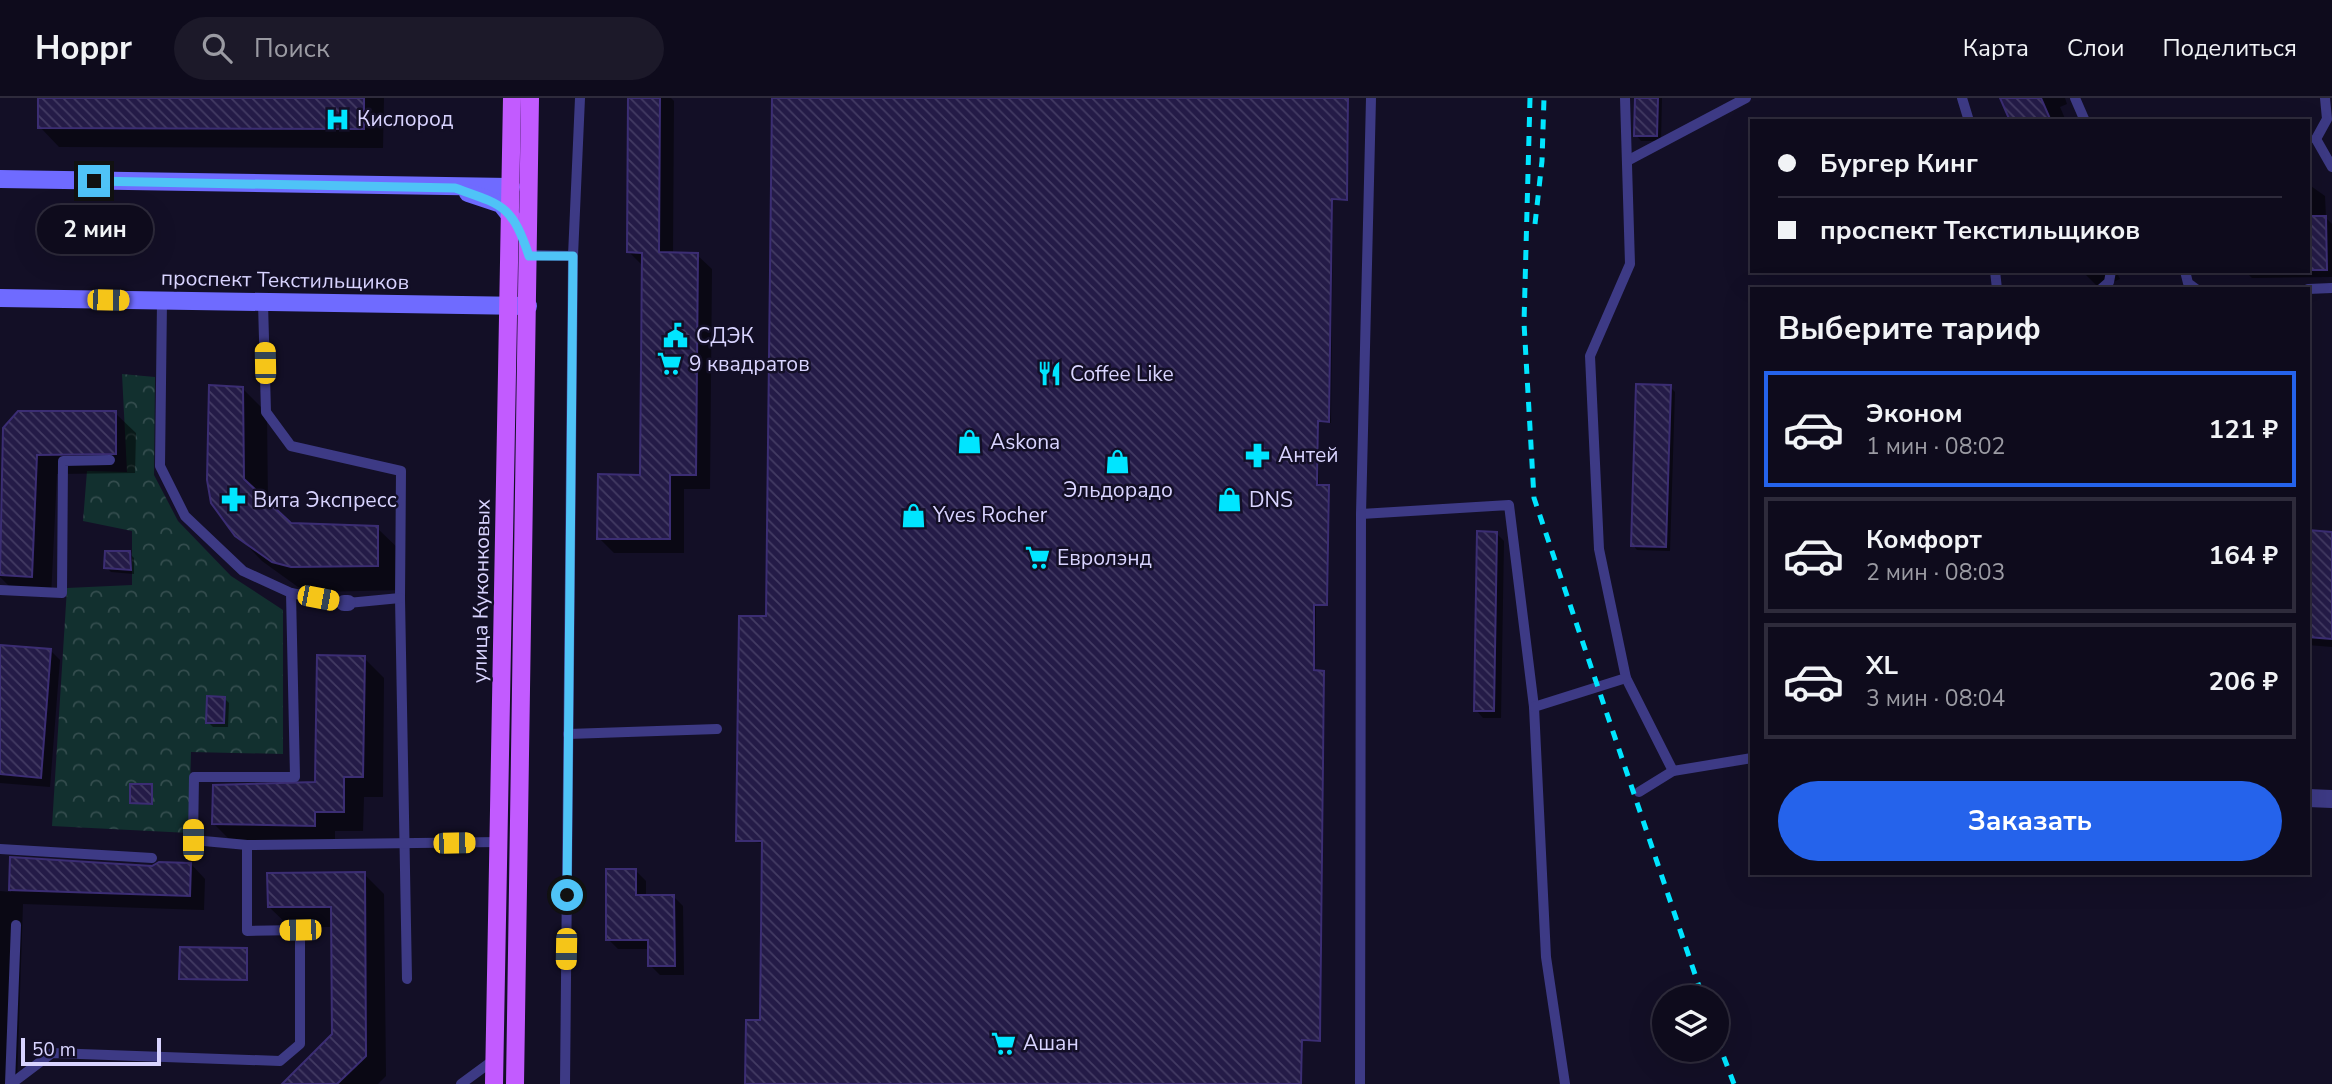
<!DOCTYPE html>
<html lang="ru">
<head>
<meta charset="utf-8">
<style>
  :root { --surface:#0e0b1c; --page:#1c1929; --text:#f1f3f6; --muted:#9b9ba3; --line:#2e2b3b; --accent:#2563eb }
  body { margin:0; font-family:"Nunito Sans",sans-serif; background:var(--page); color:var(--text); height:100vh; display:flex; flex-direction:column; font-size:26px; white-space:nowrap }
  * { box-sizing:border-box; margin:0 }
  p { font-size:23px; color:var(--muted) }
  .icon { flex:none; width:38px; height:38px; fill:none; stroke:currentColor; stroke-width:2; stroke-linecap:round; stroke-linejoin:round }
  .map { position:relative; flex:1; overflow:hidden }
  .drawer { position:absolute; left:1750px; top:189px; width:560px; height:588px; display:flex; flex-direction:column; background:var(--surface); border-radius:0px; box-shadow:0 7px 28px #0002,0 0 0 2px var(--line) }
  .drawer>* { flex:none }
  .hud { position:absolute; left:1750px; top:21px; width:560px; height:154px; border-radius:0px; box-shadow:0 7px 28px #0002,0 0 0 2px var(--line); display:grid; align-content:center; height:154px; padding:0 28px; background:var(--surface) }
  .tools { position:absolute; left:1652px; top:887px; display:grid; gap:14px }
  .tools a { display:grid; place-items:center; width:77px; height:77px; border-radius:50%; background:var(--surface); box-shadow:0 7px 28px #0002,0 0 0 2px var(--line); font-size:35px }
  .scale { position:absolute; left:21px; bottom:18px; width:140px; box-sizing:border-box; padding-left:7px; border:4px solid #d9d4ff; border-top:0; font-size:19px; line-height:24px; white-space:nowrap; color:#d9d4ff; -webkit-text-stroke:5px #130f26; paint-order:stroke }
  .end { position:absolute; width:32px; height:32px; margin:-16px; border:9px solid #4fc3f7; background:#111; box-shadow:0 0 0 4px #111 }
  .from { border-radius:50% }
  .bubble { position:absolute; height:49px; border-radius:24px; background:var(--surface); box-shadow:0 7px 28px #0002,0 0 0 2px var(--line); font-size:23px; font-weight:700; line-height:49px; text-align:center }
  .car { position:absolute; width:21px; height:42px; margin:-21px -10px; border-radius:9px; box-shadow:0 0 5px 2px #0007; background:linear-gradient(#f5c518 24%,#345 0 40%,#f5c518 0 76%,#345 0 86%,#f5c518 0) }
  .hud b { display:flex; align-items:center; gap:24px; height:66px; font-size:26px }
  .hud b+b { border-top:2px solid var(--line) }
  .hud i { width:18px; height:18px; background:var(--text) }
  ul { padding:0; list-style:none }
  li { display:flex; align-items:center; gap:21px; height:116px; margin:0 14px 10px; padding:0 14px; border:4px solid var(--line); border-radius:0px }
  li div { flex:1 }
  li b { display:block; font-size:26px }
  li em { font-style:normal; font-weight:700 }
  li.selected { border-color:var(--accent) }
  li>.icon { width:63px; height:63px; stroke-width:1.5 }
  h2 { padding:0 28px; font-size:32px; line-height:84px }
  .button { display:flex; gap:14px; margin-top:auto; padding:14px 28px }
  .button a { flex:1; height:80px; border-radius:42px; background:var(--accent); color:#fff; font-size:28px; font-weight:700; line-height:80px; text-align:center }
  header { display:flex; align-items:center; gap:42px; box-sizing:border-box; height:98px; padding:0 35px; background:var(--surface); border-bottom:2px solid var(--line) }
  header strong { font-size:33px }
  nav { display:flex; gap:38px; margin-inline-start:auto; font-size:24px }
  .search { width:490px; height:63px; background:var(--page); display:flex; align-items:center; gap:18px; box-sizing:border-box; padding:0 24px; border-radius:38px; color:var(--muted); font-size:26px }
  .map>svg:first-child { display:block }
  .park { fill:url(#park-crowns) }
  .shadow { fill:#0007 }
  .building { fill:url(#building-back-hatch); stroke:#3b2d73; stroke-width:2 }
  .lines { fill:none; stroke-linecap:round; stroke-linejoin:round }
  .service { stroke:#3d3a85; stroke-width:10 }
  .pedestrian { stroke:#3d3a85; stroke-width:16 }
  .minor { stroke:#3d3a85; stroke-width:18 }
  .secondary { stroke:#6f6bff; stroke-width:18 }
  .primary { stroke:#c25bff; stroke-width:18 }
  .rail { stroke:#00e5ff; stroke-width:5; stroke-dasharray:10 9; stroke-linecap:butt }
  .route { stroke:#4fc3f7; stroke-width:9 }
  .labels { text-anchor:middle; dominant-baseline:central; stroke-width:5; stroke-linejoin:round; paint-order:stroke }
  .poi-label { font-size:21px; fill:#d9d4ff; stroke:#130f26; text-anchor:start }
  .street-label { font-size:21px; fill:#d9d4ff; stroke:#130f26 }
</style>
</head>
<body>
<header>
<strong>Hoppr</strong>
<div class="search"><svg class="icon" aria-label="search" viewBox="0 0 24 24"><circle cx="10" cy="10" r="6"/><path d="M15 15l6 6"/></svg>Поиск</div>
<nav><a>Карта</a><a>Слои</a><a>Поделиться</a></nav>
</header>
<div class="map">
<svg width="2332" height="986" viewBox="0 0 2332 986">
  <defs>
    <pattern id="park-crowns" width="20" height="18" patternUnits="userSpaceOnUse" patternTransform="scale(1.75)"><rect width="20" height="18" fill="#12302f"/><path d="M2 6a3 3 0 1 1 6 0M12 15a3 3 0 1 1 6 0" fill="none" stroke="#344d4e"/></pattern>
    <pattern id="building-back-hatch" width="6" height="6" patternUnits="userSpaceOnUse" patternTransform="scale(1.75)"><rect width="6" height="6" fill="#241b47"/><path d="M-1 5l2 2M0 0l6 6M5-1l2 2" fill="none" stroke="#433b63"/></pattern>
  </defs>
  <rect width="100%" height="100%" fill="#130f26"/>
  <!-- park -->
  <polygon class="park" points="122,276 155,279 154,377 178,423 231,478 283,512 283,656 191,654 189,735 52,728 67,490 132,487 132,433 83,423 87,373 127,374"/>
  <!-- shadow -->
  <g class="shadow">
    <polygon points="40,0 384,0 383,50 59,49 40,29"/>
    <polygon points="630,0 671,0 674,3 673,156 697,157 712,171 710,391 684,391 684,455 614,455 599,440 642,378 643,168 629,154"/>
    <polygon points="773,0 1349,0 1348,103 1333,103 1331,325 1319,325 1319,388 1330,391 1328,508 1316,508 1315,574 1325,576 1321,944 1303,944 1302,986 747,986 762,924 763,745 738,742 768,520"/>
    <polygon points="1637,0 1662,0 1661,43 1641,43 1636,37"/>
    <polygon points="2002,0 2065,0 2067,6 2060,9 2066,23 2011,23"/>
    <polygon points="2308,86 2325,98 2326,120 2332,126 2332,179 2252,180 2245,173 2308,173"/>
    <polygon points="2082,173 2116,173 2120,181 2099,190"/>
    <polygon points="1670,289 1675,294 1670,453 1637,452 1633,447"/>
    <polygon points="242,290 267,315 268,407 290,427 377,430 403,455 403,492 317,494 298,489 262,463 237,437"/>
    <polygon points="115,315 136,335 135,375 57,376 51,499 18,497 0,479 5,331"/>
    <polygon points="2308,434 2332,436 2332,549 2308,547"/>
    <polygon points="1497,436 1504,443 1501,620 1483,620 1476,612"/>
    <polygon points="129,455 134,460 134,476 111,474 106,469"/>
    <polygon points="0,549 50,552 60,562 50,689 0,685"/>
    <polygon points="364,560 384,580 383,699 364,699 363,733 335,733 335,747 234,746 214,726 317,686"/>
    <polygon points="224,600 229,605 228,629 213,629 208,624"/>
    <polygon points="151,688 153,707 132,705"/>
    <polygon points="12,761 152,770 191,766 205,781 204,812 23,806 17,986 0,986 0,793 11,794"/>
    <polygon points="636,773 646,783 646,799 673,798 683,808 684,877 660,877 650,867 650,851 618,851 608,841"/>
    <polygon points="364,776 384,796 386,978 378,986 285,986 334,937 333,829 290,829 269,809"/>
    <polygon points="247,852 248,883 181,880"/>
  </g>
  <!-- building -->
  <g class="building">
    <polygon points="38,0 364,0 364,31 38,30"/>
    <polygon points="628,0 660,0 659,154 698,155 696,377 670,377 670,441 597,441 598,376 640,377 642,155 627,154"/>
    <polygon points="772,0 1348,0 1347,102 1332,101 1329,324 1318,323 1317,387 1329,387 1327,507 1314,507 1314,572 1324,573 1320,943 1302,942 1301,986 745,986 746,922 760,922 762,743 736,743 739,518 766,518"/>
    <polygon points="1635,0 1658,0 1657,38 1634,38"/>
    <polygon points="2000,0 2041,0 2051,23 2010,23"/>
    <polygon points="2308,118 2326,118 2327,172 2308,172"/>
    <polygon points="1636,286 1671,287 1666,449 1631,448"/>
    <polygon points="209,287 243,289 244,381 291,425 378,428 378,468 291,469 272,464 235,438 211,405 207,382"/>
    <polygon points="18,313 116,313 116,356 37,357 32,479 0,477 3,330"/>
    <polygon points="2308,432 2332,434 2332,541 2308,539"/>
    <polygon points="1477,433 1497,434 1494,613 1474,613"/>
    <polygon points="105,453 130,453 131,472 104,470"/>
    <polygon points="0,547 51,551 41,680 0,676"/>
    <polygon points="317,557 365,558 363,679 344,679 344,714 315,714 315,728 212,726 213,687 315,684"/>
    <polygon points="207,598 225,599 224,625 206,625"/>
    <polygon points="130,686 152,686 152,706 130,705"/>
    <polygon points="10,759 152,768 159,764 191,765 190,798 9,792"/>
    <polygon points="606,771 636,771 636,797 674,797 675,868 648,868 648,842 606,842"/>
    <polygon points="365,774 366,958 337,986 282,986 332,936 331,809 268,809 267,775"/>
    <polygon points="180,849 247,850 247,882 179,881"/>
  </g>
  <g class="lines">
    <!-- service -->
    <g class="service">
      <polyline points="1371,0 1361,416 1509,407 1534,609 1546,859 1565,986"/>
      <polyline points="1962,0 1969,23"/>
      <polyline points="2075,0 2085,23"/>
      <polyline points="2316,41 2327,21 2325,0"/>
      <polyline points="2316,41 2332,69"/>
      <polyline points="1627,63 1746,0"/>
      <polyline points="529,157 573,158 580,0"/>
      <polyline points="1995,173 1997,191"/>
      <polyline points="2185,173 2188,185 2196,191"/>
      <polyline points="2101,191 2109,184 2111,173"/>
      <polyline points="2308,191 2332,190"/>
      <polyline points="162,203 160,368 185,418 243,473 291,495 295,679 194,679 193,742 247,747"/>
      <polyline points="263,205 266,314 291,348 401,373 400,500 407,881"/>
      <polyline points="0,492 62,495 63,363 110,362"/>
      <polyline points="291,495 344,505"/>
      <polyline points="348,505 400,500"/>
      <polyline points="1626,580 1673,673"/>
      <polyline points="1534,609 1626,580 1599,451 1590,258 1630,166 1625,0"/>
      <polyline points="568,636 717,631"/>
      <polyline points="1639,694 1673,673 1752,660"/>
      <polyline points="0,751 152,760"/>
      <polyline points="10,986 16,827"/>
      <polyline points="11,986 52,955 280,963 300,946 300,832 247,833 247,747 499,744"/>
      <polyline points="461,986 495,961"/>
      <polyline points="565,986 573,158"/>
      <polyline points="1360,986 1361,416"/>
    </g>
    <!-- pedestrian -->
    <polyline class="pedestrian" points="344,505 348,505"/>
    <!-- minor -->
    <polyline class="minor" points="2308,700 2332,701"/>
    <!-- secondary -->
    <g class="secondary">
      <polyline points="0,81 511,89"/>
      <polyline points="468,95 501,106 516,125"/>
      <polyline points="0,200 528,208"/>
    </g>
    <!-- primary -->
    <g class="primary">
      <polyline points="494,986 512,0"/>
      <polyline points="515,986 530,0"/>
    </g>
    <!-- rail -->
    <g class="rail">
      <polyline points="1530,0 1524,225 1534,400 1703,900"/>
      <polyline points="1535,126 1542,63 1544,0"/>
      <polyline points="1717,941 1734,986"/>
    </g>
  </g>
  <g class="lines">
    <!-- route -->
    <path class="route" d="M 94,83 L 455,90 C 503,107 512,107 529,158 L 573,158 L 567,797"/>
  </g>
  <!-- icons -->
  <defs>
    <symbol id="hospital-bare" viewBox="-9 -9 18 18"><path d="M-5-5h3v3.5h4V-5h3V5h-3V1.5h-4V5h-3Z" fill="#00e5ff" stroke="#130f26" stroke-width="2.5" paint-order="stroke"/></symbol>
    <symbol id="civic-bare" viewBox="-9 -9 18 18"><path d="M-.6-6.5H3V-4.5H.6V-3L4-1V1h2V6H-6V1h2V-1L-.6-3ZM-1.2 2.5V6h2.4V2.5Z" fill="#00e5ff" stroke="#130f26" stroke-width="2.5" paint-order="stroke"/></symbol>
    <symbol id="supermarket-bare" viewBox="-9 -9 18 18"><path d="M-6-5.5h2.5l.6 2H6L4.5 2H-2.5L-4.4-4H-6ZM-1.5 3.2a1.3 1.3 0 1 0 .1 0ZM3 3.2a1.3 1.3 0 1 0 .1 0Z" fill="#00e5ff" stroke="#130f26" stroke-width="2.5" paint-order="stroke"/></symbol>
    <symbol id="restaurant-bare" viewBox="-9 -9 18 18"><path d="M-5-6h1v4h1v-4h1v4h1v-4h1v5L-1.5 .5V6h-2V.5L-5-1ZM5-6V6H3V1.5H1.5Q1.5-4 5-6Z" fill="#00e5ff" stroke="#130f26" stroke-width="2.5" paint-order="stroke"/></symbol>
    <symbol id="shop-bare" viewBox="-9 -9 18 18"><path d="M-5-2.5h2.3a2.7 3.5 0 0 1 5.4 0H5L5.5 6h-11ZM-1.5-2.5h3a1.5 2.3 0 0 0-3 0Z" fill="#00e5ff" stroke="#130f26" stroke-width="2.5" paint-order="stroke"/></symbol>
    <symbol id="pharmacy-bare" viewBox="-9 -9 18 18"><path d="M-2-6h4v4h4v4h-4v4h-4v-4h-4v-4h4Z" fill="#00e5ff" stroke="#130f26" stroke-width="2.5" paint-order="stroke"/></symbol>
  </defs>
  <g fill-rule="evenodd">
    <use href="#hospital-bare" x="320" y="4" width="35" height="35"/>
    <use href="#civic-bare" x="658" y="220" width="35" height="35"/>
    <use href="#supermarket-bare" x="652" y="248" width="35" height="35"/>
    <use href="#restaurant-bare" x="1032" y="258" width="35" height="35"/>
    <use href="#shop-bare" x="952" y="326" width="35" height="35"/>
    <use href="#pharmacy-bare" x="1240" y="340" width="35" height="35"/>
    <use href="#shop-bare" x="1100" y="346" width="35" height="35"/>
    <use href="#pharmacy-bare" x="216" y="384" width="35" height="35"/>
    <use href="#shop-bare" x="1212" y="384" width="35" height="35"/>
    <use href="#shop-bare" x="896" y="400" width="35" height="35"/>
    <use href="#supermarket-bare" x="1020" y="442" width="35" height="35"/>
    <use href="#supermarket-bare" x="986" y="928" width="35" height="35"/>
  </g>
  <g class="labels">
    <!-- poi labels -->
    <g class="poi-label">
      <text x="357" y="21">Кислород</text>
      <text x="696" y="238">СДЭК</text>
      <text x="689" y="266">9 квадратов</text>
      <text x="1070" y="276">Coffee Like</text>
      <text x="990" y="344">Askona</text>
      <text x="1278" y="357">Антей</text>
      <text x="1118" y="392" text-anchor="middle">Эльдорадо</text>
      <text x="253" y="402">Вита Экспресс</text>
      <text x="1249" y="402">DNS</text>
      <text x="933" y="417">Yves Rocher</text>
      <text x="1057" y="460">Евролэнд</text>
      <text x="1023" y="945">Ашан</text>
    </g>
    <!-- street labels -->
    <g class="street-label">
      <text transform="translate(285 182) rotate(1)">проспект Текстильщиков</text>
      <text transform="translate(481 493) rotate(-89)">улица Куконковых</text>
    </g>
  </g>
</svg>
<div class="tools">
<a><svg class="icon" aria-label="layers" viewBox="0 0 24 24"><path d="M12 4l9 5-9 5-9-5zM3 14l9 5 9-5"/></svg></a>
</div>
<div class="scale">50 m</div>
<i class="end from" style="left:567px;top:797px"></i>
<i class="end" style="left:94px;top:83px"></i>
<div class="bubble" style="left:37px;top:107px;width:116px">2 мин</div>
<i class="car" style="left:108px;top:202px;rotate:91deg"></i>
<i class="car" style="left:265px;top:265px;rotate:359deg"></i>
<i class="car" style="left:318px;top:500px;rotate:101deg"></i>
<i class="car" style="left:193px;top:742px;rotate:0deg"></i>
<i class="car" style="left:454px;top:745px;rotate:89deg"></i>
<i class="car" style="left:300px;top:832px;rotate:269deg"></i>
<i class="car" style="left:566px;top:851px;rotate:181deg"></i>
<div class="hud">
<b><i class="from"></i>Бургер Кинг</b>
<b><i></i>проспект Текстильщиков</b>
</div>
<section class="drawer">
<h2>Выберите тариф</h2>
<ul>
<li class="selected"><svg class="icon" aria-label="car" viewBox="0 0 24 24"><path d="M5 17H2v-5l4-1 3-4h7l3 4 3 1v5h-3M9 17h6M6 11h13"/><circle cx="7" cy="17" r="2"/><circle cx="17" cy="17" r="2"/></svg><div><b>Эконом</b><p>1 мин · 08:02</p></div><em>121 ₽</em></li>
<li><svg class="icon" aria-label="car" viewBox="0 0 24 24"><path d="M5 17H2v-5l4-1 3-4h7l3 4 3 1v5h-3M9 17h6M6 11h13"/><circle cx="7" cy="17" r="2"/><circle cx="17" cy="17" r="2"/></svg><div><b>Комфорт</b><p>2 мин · 08:03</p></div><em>164 ₽</em></li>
<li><svg class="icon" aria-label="car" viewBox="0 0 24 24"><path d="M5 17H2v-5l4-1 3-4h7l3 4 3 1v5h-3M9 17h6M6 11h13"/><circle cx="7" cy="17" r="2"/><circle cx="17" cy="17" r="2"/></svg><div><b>XL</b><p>3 мин · 08:04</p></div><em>206 ₽</em></li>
</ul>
<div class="button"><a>Заказать</a></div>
</section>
</div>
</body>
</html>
